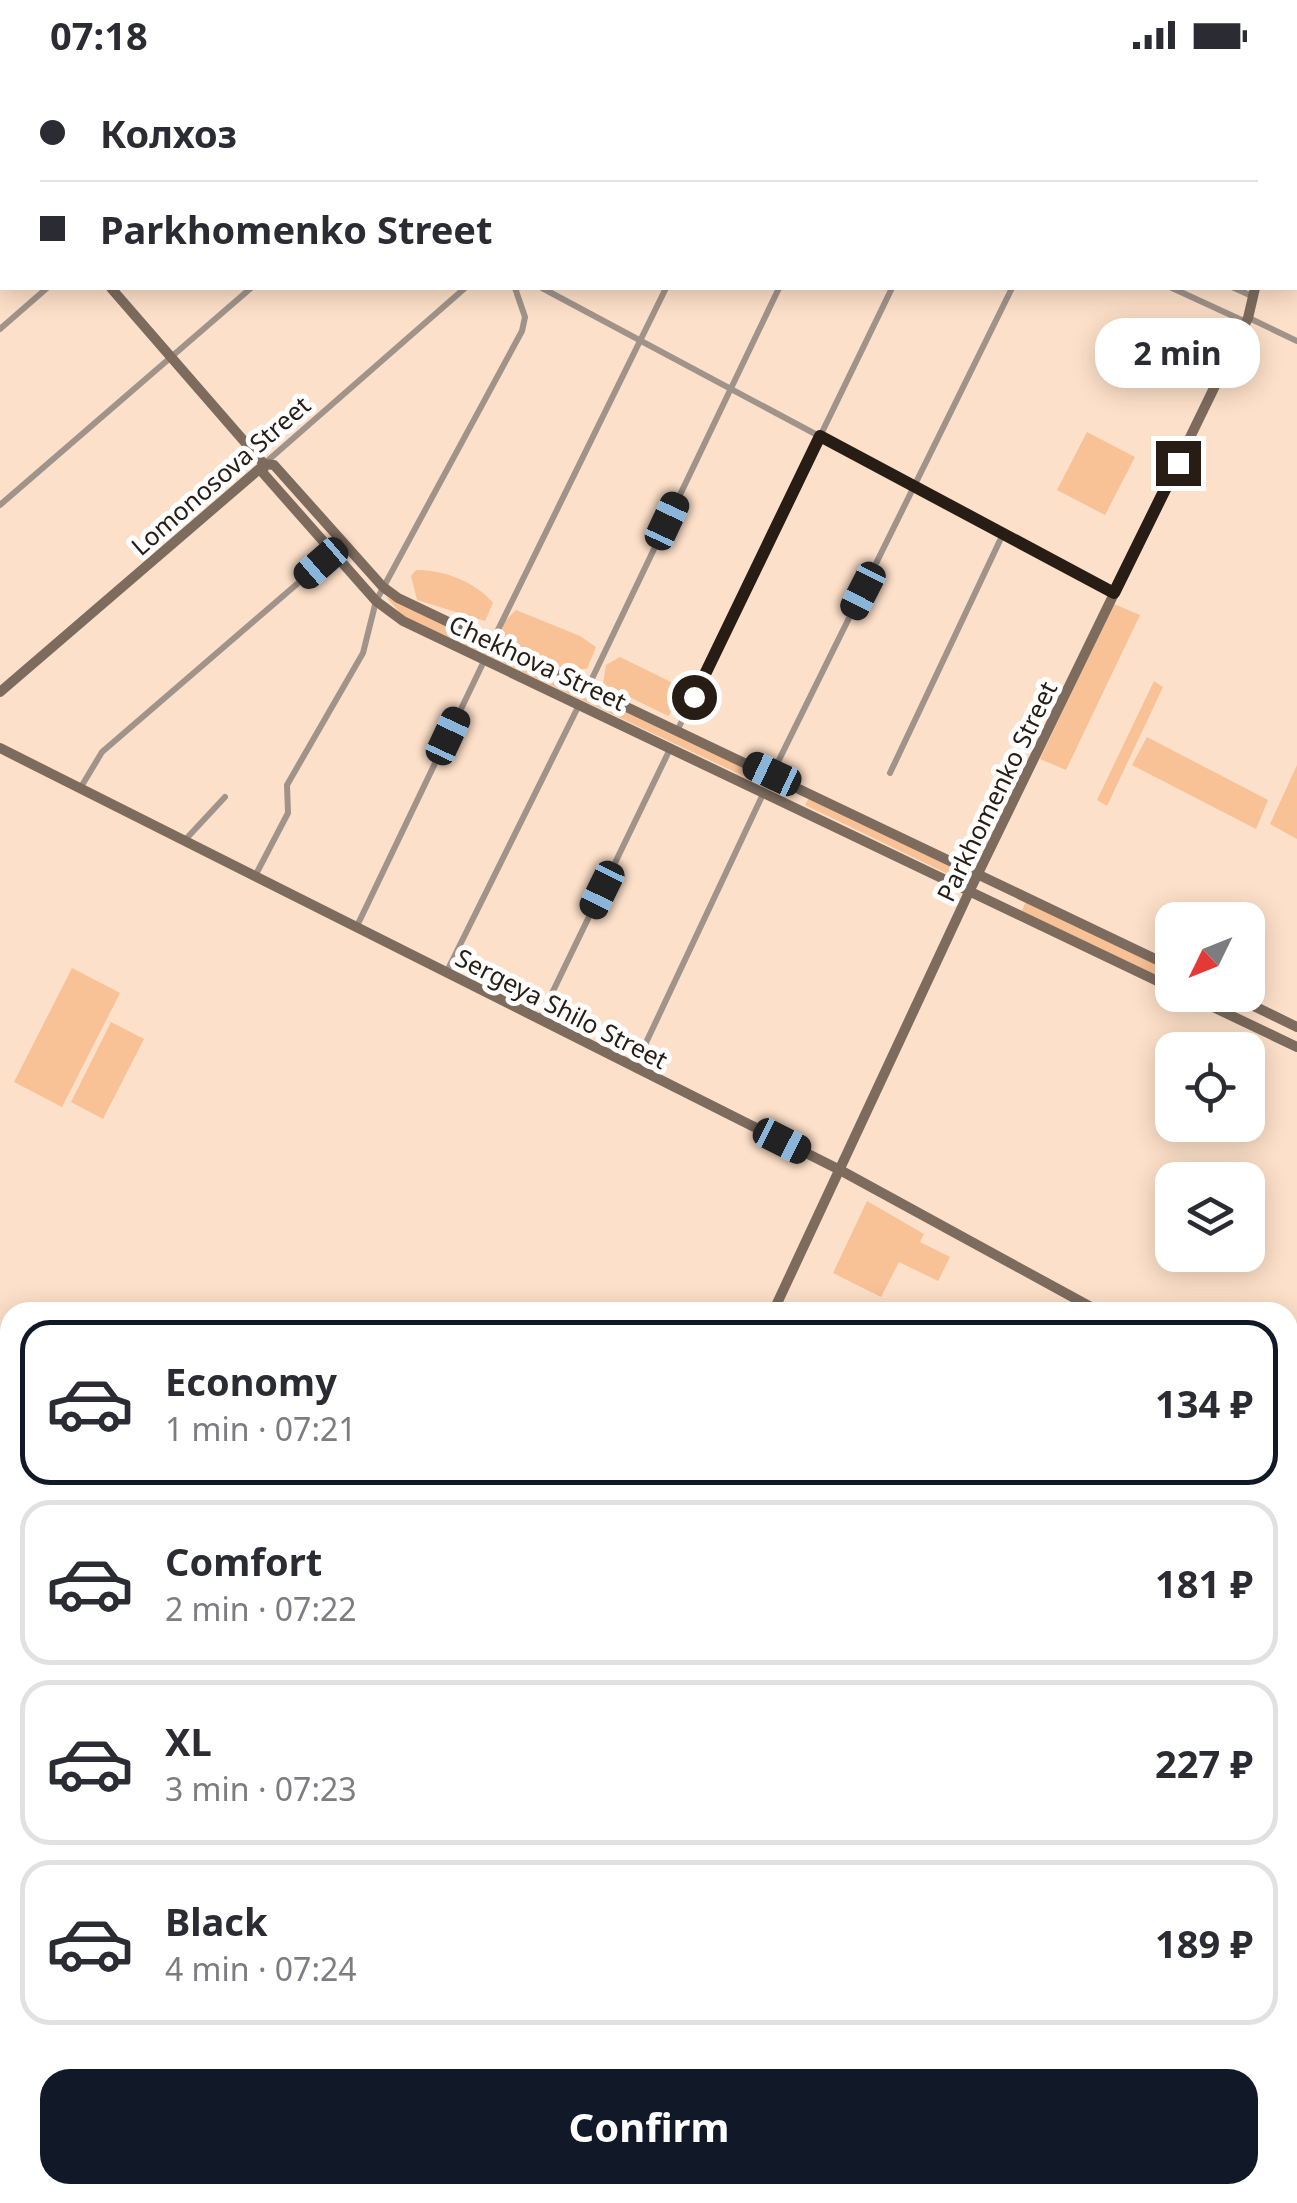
<!DOCTYPE html>
<html lang="en">
<head>
<meta charset="utf-8">
<style>
  :root { --surface:#fff; --page:#f7f7f7; --text:#2b2b33; --muted:#7c7c81; --line:#e1e1e2; --accent:#111827 }
  body { margin:0; font-family:"Noto Sans",sans-serif; background:var(--page); color:var(--text); height:100vh; display:flex; flex-direction:column; font-size:38px; white-space:nowrap }
  * { box-sizing:border-box; margin:0 }
  p { font-size:32px; color:var(--muted) }
  .icon { flex:none; width:55px; height:55px; fill:none; stroke:currentColor; stroke-width:2; stroke-linecap:round; stroke-linejoin:round }
  .map { position:relative; flex:1; overflow:hidden }
  .panel { position:absolute; left:0px; top:1232px; width:1298px; height:902px; display:flex; flex-direction:column; background:var(--surface); border-radius:30px 30px 0 0; box-shadow:0 5px 25px #0003 }
  .panel>* { flex:none }
  .top-card { position:absolute; left:0px; top:0px; width:1298px; height:220px; box-shadow:0 5px 25px #0003; display:grid; align-content:center; height:220px; padding:0 40px; background:var(--surface) }
  .needle { width:65px; rotate:227deg }
  .tools { position:absolute; left:1155px; top:832px; display:grid; gap:20px }
  .tools a { display:grid; place-items:center; width:110px; height:110px; border-radius:20px; background:var(--surface); box-shadow:0 5px 25px #0003; font-size:50px }
  .end { position:absolute; width:45px; height:45px; margin:-22px; border:12px solid #271d14; background:#fff; box-shadow:0 0 0 5px #fff }
  .from { border-radius:50% }
  .bubble { position:absolute; height:70px; border-radius:30px; background:var(--surface); box-shadow:0 5px 25px #0003; font-size:32px; font-weight:700; line-height:70px; text-align:center }
  .car { position:absolute; width:30px; height:60px; margin:-30px -15px; border-radius:12px; box-shadow:0 0 8px 2px #0007; background:linear-gradient(#222 24%,#8ab4d8 0 40%,#222 0 76%,#8ab4d8 0 86%,#222 0) }
  .top-card b { display:flex; align-items:center; gap:35px; height:95px; font-size:38px }
  .top-card b+b { border-top:2px solid var(--line) }
  .top-card i { width:25px; height:25px; background:var(--text) }
  ul { padding:18px 0 0; list-style:none }
  li { display:flex; align-items:center; gap:30px; height:165px; margin:0 20px 15px; padding:0 20px; border:5px solid var(--line); border-radius:30px }
  li div { flex:1 }
  li b { display:block; font-size:38px }
  li em { font-style:normal; font-weight:700 }
  li.current { border-color:var(--accent) }
  li>.icon { width:90px; height:90px; stroke-width:1.5 }
  .button { display:flex; gap:20px; margin-top:auto; padding:20px 40px }
  .button a { flex:1; height:115px; border-radius:30px; background:var(--accent); color:#fff; font-size:40px; font-weight:700; line-height:115px; text-align:center }
  .status { display:flex; justify-content:space-between; align-items:center; height:70px; padding:0 50px; background:var(--surface); direction:ltr }
  .status svg { height:28px; fill:currentColor }
  .map>svg:first-child { display:block }
  .green { fill:#f8c196 }
  .lines { fill:none; stroke-linecap:round; stroke-linejoin:round }
  .street { stroke:#a0938a; stroke-width:6 }
  .secondary { stroke:#7d6c5e; stroke-width:10 }
  .primary { stroke:#65503f; stroke-width:11 }
  .route { stroke:#271d14; stroke-width:12 }
  .labels { text-anchor:middle; dominant-baseline:central; stroke-width:10; stroke-linejoin:round; paint-order:stroke }
  .street-label { font-size:25px; fill:#271d14; stroke:#fff }
</style>
</head>
<body>
<div class="status"><b>07:18</b><svg viewBox="0 0 49 12"><path d="M0 12V9h3v3zM5 12V6h3v6zM10 12V3h3v9zM15 12V0h3v12zM26 1h20v11H26zM47 4h2v5h-2z"/></svg></div>
<div class="map">
<svg width="1297" height="2133" viewBox="0 0 1297 2133">
  <rect width="100%" height="100%" fill="#fde0c9"/>
  <!-- green -->
  <g class="green">
    <polygon points="1087,362 1135,387 1105,445 1057,420"/>
    <path d="M 416,500 C 443,499 477,513 493,533 L 485,551 L 417,530 L 411,506 Z"/>
    <polygon points="386,527 756,703 752,710 403,546"/>
    <polygon points="1114,534 1140,545 1066,700 1040,689"/>
    <polygon points="516,540 580,566 596,577 587,599 562,598 502,568 500,556"/>
    <polygon points="620,587 671,612 681,630 668,646 603,614 606,595"/>
    <polygon points="1154,611 1163,617 1107,736 1097,730"/>
    <polygon points="1147,667 1268,730 1256,759 1132,695"/>
    <polygon points="1297,695 1297,769 1270,754"/>
    <polygon points="809,728 953,798 950,805 805,735"/>
    <polygon points="1026,831 1172,901 1172,913 1022,841"/>
    <polygon points="72,898 120,923 62,1037 14,1012"/>
    <polygon points="111,952 144,969 103,1049 71,1032"/>
    <polygon points="867,1131 924,1164 920,1172 950,1187 938,1211 899,1192 881,1227 833,1203"/>
    <polygon points="10,1501 10,2033 0,2028 0,1518"/>
    <polygon points="153,2125 1231,2125 1245,2133 167,2133"/>
  </g>
  <g class="lines">
    <!-- street -->
    <g class="street">
      <polyline points="443,0 443,2"/>
      <polyline points="460,0 461,2"/>
      <polyline points="714,0 719,2"/>
      <polyline points="773,0 779,2"/>
      <polyline points="91,2 94,0"/>
      <polyline points="295,2 297,0"/>
      <polyline points="498,2 501,0"/>
      <polyline points="649,2 653,0"/>
      <polyline points="0,82 2,80"/>
      <polyline points="542,218 1113,523"/>
      <polyline points="1172,218 1246,252"/>
      <polyline points="1234,218 1252,226"/>
      <polyline points="1249,248 1297,271"/>
      <polyline points="0,259 47,218"/>
      <polyline points="265,393 465,218"/>
      <polyline points="0,435 251,218"/>
      <polyline points="492,572 666,218"/>
      <polyline points="588,617 779,218"/>
      <polyline points="678,659 892,218"/>
      <polyline points="890,703 1003,464"/>
      <polyline points="772,704 1012,218"/>
      <polyline points="81,717 102,682 333,483"/>
      <polyline points="185,770 225,727"/>
      <polyline points="255,806 288,743 287,715 363,583 376,531 522,261 525,247 515,218"/>
      <polyline points="357,856 485,589"/>
      <polyline points="447,901 579,635"/>
      <polyline points="540,948 671,677"/>
      <polyline points="635,996 764,722"/>
      <polyline points="1121,2133 1125,2125"/>
    </g>
    <!-- secondary -->
    <g class="secondary">
      <polyline points="0,90 2,93"/>
      <polyline points="1295,108 1297,104"/>
      <polyline points="111,218 264,394 274,395 383,517 398,528 1172,897"/>
      <polyline points="264,394 263,403 376,531 403,551 1172,918"/>
      <polyline points="0,622 264,395"/>
      <polyline points="0,678 840,1100 1100,1242"/>
      <polyline points="1188,925 1297,977"/>
      <polyline points="1231,925 1297,957"/>
      <polyline points="773,1242 970,820 1248,248 1255,218"/>
      <polyline points="1288,1342 1297,1347"/>
      <polyline points="1288,1849 1297,1829"/>
      <polyline points="1288,1897 1297,1877"/>
    </g>
    <!-- primary -->
    <g class="primary">
      <polyline points="0,1406 10,1412"/>
      <polyline points="1288,2045 1297,2083"/>
      <polyline points="1250,2125 1264,2133"/>
    </g>
  </g>
  <g class="lines">
    <!-- route -->
    <polyline class="route" points="694,627 820,366 1114,523 1178,393"/>
  </g>
  <g class="labels">
    <!-- street labels -->
    <g class="street-label">
      <text transform="translate(220 405) rotate(-41)">Lomonosova Street</text>
      <text transform="translate(538 592) rotate(25)">Chekhova Street</text>
      <text transform="translate(996 721) rotate(-64)">Parkhomenko Street</text>
      <text transform="translate(562 938) rotate(27)">Sergeya Shilo Street</text>
    </g>
  </g>
</svg>
<div class="tools">
<a><svg class="needle" viewBox="-14 -14 28 28"><path d="M0-13l5 13h-10z" fill="#e53935"/><path d="M0 13l5-13h-10z" fill="#7c7c81"/></svg></a>
<a><svg class="icon" aria-label="locate" viewBox="0 0 24 24"><circle cx="12" cy="12" r="6"/><path d="M12 2v4M12 18v4M2 12h4M18 12h4"/></svg></a>
<a><svg class="icon" aria-label="layers" viewBox="0 0 24 24"><path d="M12 4l9 5-9 5-9-5zM3 14l9 5 9-5"/></svg></a>
</div>
<i class="end from" style="left:694px;top:627px"></i>
<i class="end" style="left:1178px;top:393px"></i>
<div class="bubble" style="left:1095px;top:248px;width:165px">2 min</div>
<i class="car" style="left:667px;top:451px;rotate:25deg"></i>
<i class="car" style="left:321px;top:493px;rotate:229deg"></i>
<i class="car" style="left:863px;top:521px;rotate:207deg"></i>
<i class="car" style="left:448px;top:666px;rotate:25deg"></i>
<i class="car" style="left:772px;top:704px;rotate:295deg"></i>
<i class="car" style="left:602px;top:820px;rotate:206deg"></i>
<i class="car" style="left:782px;top:1071px;rotate:117deg"></i>
<div class="top-card">
<b><i class="from"></i>Колхоз</b>
<b><i></i>Parkhomenko Street</b>
</div>
<section class="panel">
<ul>
<li class="current"><svg class="icon" aria-label="car" viewBox="0 0 24 24"><path d="M5 17H2v-5l4-1 3-4h7l3 4 3 1v5h-3M9 17h6M6 11h13"/><circle cx="7" cy="17" r="2"/><circle cx="17" cy="17" r="2"/></svg><div><b>Economy</b><p>1 min · 07:21</p></div><em>134 ₽</em></li>
<li><svg class="icon" aria-label="car" viewBox="0 0 24 24"><path d="M5 17H2v-5l4-1 3-4h7l3 4 3 1v5h-3M9 17h6M6 11h13"/><circle cx="7" cy="17" r="2"/><circle cx="17" cy="17" r="2"/></svg><div><b>Comfort</b><p>2 min · 07:22</p></div><em>181 ₽</em></li>
<li><svg class="icon" aria-label="car" viewBox="0 0 24 24"><path d="M5 17H2v-5l4-1 3-4h7l3 4 3 1v5h-3M9 17h6M6 11h13"/><circle cx="7" cy="17" r="2"/><circle cx="17" cy="17" r="2"/></svg><div><b>XL</b><p>3 min · 07:23</p></div><em>227 ₽</em></li>
<li><svg class="icon" aria-label="car" viewBox="0 0 24 24"><path d="M5 17H2v-5l4-1 3-4h7l3 4 3 1v5h-3M9 17h6M6 11h13"/><circle cx="7" cy="17" r="2"/><circle cx="17" cy="17" r="2"/></svg><div><b>Black</b><p>4 min · 07:24</p></div><em>189 ₽</em></li>
</ul>
<div class="button"><a>Confirm</a></div>
</section>
</div>
</body>
</html>
